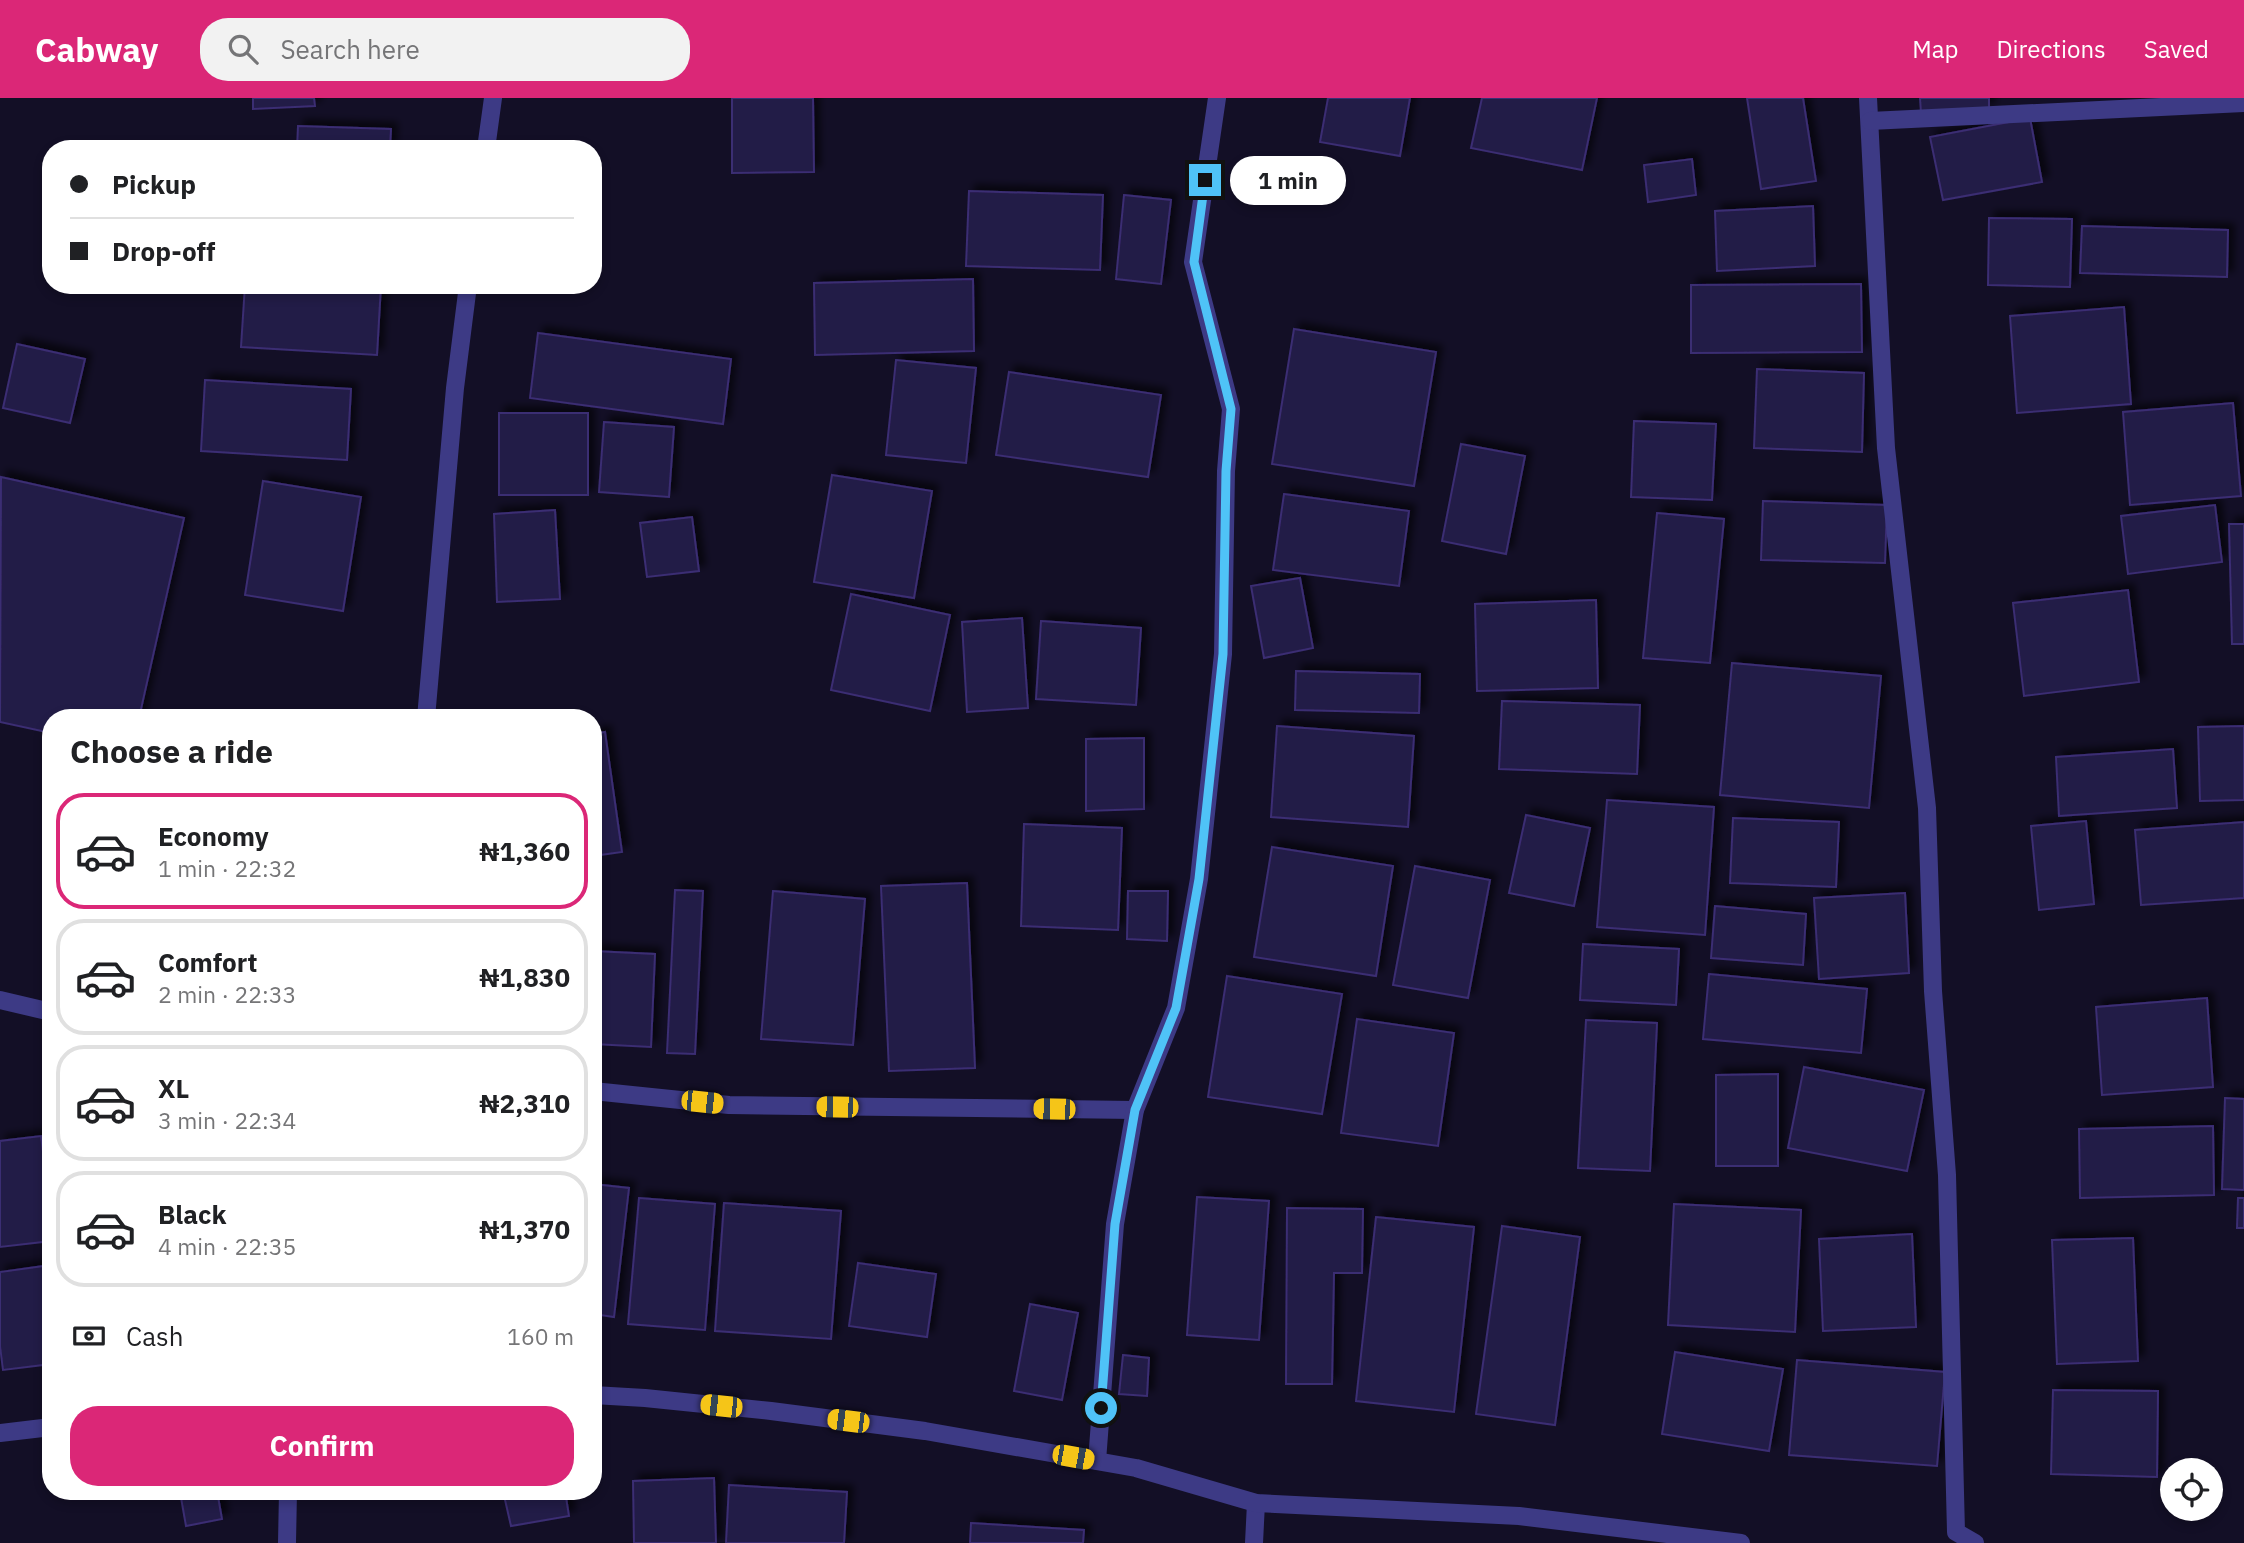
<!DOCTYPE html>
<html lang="en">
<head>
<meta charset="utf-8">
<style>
  :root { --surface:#fff; --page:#f2f2f2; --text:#202124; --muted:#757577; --line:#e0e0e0; --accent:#db2777 }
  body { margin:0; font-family:"IBM Plex Sans",sans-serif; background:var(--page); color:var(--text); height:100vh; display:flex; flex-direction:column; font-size:26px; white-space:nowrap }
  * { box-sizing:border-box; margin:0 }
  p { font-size:23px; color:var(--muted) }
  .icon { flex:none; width:38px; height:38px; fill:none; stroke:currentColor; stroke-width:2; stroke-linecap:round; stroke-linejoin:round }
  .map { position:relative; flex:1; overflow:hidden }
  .details { position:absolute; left:42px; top:611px; width:560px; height:791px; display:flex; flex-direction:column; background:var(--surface); border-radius:28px; box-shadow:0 4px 10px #0003 }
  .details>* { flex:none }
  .banner { position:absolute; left:42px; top:42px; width:560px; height:154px; border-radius:28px; box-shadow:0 4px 10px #0003; display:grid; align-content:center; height:154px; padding:0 28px; background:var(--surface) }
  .fabs { position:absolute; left:2160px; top:1360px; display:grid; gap:14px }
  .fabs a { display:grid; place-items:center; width:63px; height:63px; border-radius:50%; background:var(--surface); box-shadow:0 4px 10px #0003; font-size:35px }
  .end { position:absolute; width:32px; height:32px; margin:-16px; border:9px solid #4fc3f7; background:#111; box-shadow:0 0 0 4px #111 }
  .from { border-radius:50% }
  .bubble { position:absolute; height:49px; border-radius:24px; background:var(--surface); box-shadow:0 4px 10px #0003; font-size:23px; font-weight:800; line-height:49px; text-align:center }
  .car { position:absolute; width:21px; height:42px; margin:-21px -10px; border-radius:9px; box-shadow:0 0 5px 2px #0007; background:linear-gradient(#f5c518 24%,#345 0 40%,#f5c518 0 76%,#345 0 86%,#f5c518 0) }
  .banner b { display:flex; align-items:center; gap:24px; height:66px; font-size:26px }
  .banner b+b { border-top:2px solid var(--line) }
  .banner i { width:18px; height:18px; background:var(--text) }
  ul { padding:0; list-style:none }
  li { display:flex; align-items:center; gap:21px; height:116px; margin:0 14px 10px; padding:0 14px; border:4px solid var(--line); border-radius:28px }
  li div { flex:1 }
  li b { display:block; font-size:26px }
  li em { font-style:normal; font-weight:800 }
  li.on { border-color:var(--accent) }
  li>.icon { width:63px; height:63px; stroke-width:1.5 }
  h2 { padding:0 28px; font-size:32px; line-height:84px }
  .pay { display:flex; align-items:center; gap:18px; height:77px; padding:0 28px; font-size:26px }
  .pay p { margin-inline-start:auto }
  .primary-button { display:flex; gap:14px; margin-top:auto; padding:14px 28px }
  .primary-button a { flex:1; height:80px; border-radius:28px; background:var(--accent); color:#fff; font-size:28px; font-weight:800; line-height:80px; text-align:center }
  header { display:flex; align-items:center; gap:42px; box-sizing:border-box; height:98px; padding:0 35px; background:var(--accent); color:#fff }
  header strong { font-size:33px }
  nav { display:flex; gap:38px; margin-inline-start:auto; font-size:24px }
  .search { width:490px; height:63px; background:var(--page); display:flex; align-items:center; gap:18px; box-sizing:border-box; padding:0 24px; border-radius:28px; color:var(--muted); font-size:26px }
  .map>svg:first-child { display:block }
  .building { fill:#241b47; stroke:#3b2d73; stroke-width:2; filter:url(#shadow) }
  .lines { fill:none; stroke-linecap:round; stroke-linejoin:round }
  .minor { stroke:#3d3a85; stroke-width:18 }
  .tertiary { stroke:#3d3a85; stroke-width:18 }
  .route { stroke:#4fc3f7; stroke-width:9 }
</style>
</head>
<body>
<header>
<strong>Cabway</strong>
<div class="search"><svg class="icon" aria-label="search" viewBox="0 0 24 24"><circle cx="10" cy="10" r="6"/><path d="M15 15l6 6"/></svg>Search here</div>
<nav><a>Map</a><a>Directions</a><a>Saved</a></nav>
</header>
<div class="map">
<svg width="2244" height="1445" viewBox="0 0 2244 1445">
  <defs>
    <filter id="shadow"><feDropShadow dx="6" dy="-6" stdDeviation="3.5" flood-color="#0009"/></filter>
  </defs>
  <rect width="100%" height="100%" fill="#130f26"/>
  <!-- building -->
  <g class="building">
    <polygon points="253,0 314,0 315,8 253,11"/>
    <polygon points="732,0 813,0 814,74 732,75"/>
    <polygon points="1328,0 1410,0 1400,58 1320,44"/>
    <polygon points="1482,0 1597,0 1582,72 1471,50"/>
    <polygon points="1747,0 1803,0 1816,83 1761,91"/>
    <polygon points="1920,0 1989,0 1989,10 1921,15"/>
    <polygon points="2030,20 2042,84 1943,102 1930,39"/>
    <polygon points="298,28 391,31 390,51 297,51"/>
    <polygon points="1692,61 1696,97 1648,104 1644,67"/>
    <polygon points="969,93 1103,97 1100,172 966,168"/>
    <polygon points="1124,97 1171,102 1161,186 1116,181"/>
    <polygon points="1813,108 1815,168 1717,173 1715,113"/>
    <polygon points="1989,120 2072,121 2070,189 1988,187"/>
    <polygon points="2082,128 2228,132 2227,179 2080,175"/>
    <polygon points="973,181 974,253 815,257 814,185"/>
    <polygon points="1861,186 1862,254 1691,255 1691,187"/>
    <polygon points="245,187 381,187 377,257 241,249"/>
    <polygon points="2124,209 2131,306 2017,315 2010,218"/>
    <polygon points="1294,231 1436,254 1414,388 1272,366"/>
    <polygon points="538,235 731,261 723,326 530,300"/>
    <polygon points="17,246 85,261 70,325 3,310"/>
    <polygon points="896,262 976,270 966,365 886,357"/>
    <polygon points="1757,271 1864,275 1862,354 1754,350"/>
    <polygon points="1009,274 1161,297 1148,379 996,357"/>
    <polygon points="205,282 351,291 347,362 201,353"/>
    <polygon points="2233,305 2241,398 2130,407 2123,314"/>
    <rect x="499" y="315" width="89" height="82"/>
    <polygon points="1634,323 1716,326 1712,402 1631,399"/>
    <polygon points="604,324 674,329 669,399 599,394"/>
    <polygon points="1461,346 1525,358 1506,456 1442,443"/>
    <polygon points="832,377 932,393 914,500 814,484"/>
    <polygon points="1,379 184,420 139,620 51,620 51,635 0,624"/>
    <polygon points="263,383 361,399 343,513 245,497"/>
    <polygon points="1284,396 1409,413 1399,488 1273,472"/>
    <polygon points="1763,403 1887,407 1885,465 1761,462"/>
    <polygon points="2215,407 2222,464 2128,476 2121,418"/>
    <polygon points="555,412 560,501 497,504 494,416"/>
    <polygon points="1657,415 1724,421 1710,565 1643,560"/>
    <polygon points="692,419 699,473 647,479 640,425"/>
    <polygon points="2229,426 2244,426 2244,546 2232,546"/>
    <polygon points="1300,480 1313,550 1264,560 1251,488"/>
    <polygon points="2128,492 2139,584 2024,598 2013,505"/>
    <polygon points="851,496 950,517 930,613 831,592"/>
    <polygon points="1596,502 1598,590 1477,593 1475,506"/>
    <polygon points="1022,520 1028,610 967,614 962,524"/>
    <polygon points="1041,523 1141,530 1136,607 1036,601"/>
    <polygon points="1732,565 1881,578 1869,710 1720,697"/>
    <polygon points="1296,573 1420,576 1419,615 1295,612"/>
    <polygon points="1502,603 1640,607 1637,676 1499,671"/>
    <polygon points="1277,628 1414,638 1408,729 1271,719"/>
    <polygon points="2244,628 2244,702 2200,703 2198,629"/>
    <polygon points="605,634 622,754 593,758 593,636"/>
    <polygon points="1144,640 1144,711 1086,713 1086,641"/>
    <polygon points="2173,651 2177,710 2059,718 2056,659"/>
    <polygon points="1607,702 1714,709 1705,837 1597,829"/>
    <polygon points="1526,717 1590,730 1574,808 1509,795"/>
    <polygon points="1733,720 1839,724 1836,789 1730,785"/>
    <polygon points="2086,723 2094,806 2039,812 2031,728"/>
    <polygon points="2244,724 2244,800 2141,807 2135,732"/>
    <polygon points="1024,726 1122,730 1118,832 1021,828"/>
    <polygon points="1272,749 1393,768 1376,878 1254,859"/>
    <polygon points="1415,768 1490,782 1468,900 1393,887"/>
    <polygon points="967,785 975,970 889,973 881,788"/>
    <polygon points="675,792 703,793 695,956 667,955"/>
    <polygon points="773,793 865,801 853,947 761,941"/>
    <polygon points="1128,793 1168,793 1167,843 1127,841"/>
    <polygon points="1905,795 1909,875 1819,881 1814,800"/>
    <polygon points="1715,808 1806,816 1803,867 1711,860"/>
    <polygon points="1583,846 1679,851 1676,907 1580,902"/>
    <polygon points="593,853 655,856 651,949 593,946"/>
    <polygon points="1709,876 1867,891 1861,955 1703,941"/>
    <polygon points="1227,878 1342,896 1322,1016 1208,999"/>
    <polygon points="2207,900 2213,989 2102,997 2096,909"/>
    <polygon points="1357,921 1454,935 1438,1048 1341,1035"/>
    <polygon points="1586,922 1657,925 1650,1073 1578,1070"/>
    <polygon points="1804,969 1924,992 1907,1073 1788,1050"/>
    <polygon points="1778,976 1778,1068 1716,1068 1716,977"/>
    <polygon points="2225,1000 2244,1001 2244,1092 2222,1091"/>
    <polygon points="2213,1028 2214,1097 2080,1100 2079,1031"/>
    <polygon points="41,1038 51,1118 51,1143 0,1149 0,1043"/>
    <polygon points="593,1086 629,1090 614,1219 593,1216"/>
    <polygon points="1197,1099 1269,1103 1259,1242 1187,1237"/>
    <polygon points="639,1100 715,1106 705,1232 628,1226"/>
    <polygon points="2238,1100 2244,1100 2244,1130 2237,1130"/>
    <polygon points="724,1105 841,1113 831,1241 715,1233"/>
    <polygon points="1674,1106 1801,1112 1795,1234 1668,1227"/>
    <polygon points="1287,1110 1363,1111 1362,1175 1334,1175 1332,1286 1286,1286"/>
    <polygon points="1376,1119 1474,1129 1454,1314 1356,1303"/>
    <polygon points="1502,1128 1580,1139 1555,1327 1476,1316"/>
    <polygon points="1912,1136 1916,1229 1823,1233 1819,1141"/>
    <polygon points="2133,1140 2138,1263 2057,1266 2052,1142"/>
    <polygon points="858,1165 936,1176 927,1239 849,1228"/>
    <polygon points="51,1167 51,1266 3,1272 0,1248 0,1174"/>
    <polygon points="1030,1206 1078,1215 1062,1302 1014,1293"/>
    <polygon points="1675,1254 1783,1271 1769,1353 1662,1336"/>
    <polygon points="1123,1257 1149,1260 1147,1298 1119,1296"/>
    <polygon points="1797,1262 1945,1274 1937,1368 1789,1357"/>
    <polygon points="2053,1292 2158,1293 2157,1379 2051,1376"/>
    <polygon points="714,1380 716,1445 634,1445 633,1383"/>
    <polygon points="729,1387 847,1394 844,1445 726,1445"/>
    <polygon points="217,1393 222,1421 186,1428 180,1394"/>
    <polygon points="503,1393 565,1393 569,1418 511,1428"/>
    <polygon points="971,1425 1084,1432 1083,1445 970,1445"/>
  </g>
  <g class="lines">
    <!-- minor -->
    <g class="minor">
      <polyline points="1868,0 1886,350 1927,710 1933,893 1947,1077 1956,1434 1975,1445"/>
      <polyline points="1870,23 2244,5"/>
      <polyline points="486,51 493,0"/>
      <polyline points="426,620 455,290 468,187"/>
      <polyline points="0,902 51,914"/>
      <polyline points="593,993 729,1007 1135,1012"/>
      <polyline points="1097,1363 1115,1126 1135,1012 1176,910 1199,781 1223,556 1226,373 1231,311 1193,164 1217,0"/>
      <polyline points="287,1445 288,1393"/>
      <polyline points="1254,1445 1256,1405"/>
    </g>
    <!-- tertiary -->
    <g class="tertiary">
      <polyline points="593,1297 645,1300 771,1313 925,1333 1136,1370 1256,1405 1519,1418 1741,1445"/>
      <polyline points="0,1335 51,1329"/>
    </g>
  </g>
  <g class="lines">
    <!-- route -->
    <polyline class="route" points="1101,1310 1115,1126 1135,1012 1176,910 1199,781 1223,556 1226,373 1231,311 1194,164 1205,82"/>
  </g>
</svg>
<div class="fabs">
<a><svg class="icon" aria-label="locate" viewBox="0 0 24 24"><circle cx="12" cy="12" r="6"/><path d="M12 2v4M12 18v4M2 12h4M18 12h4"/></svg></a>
</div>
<i class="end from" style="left:1101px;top:1310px"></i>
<i class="end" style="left:1205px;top:82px"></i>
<div class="bubble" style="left:1230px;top:58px;width:116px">1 min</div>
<i class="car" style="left:702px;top:1004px;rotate:96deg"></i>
<i class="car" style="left:837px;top:1009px;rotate:271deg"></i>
<i class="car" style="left:1054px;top:1011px;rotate:271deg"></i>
<i class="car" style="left:721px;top:1308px;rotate:276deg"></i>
<i class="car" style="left:848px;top:1323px;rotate:277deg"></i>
<i class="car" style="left:1073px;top:1359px;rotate:100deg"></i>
<div class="banner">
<b><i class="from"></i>Pickup</b>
<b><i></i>Drop-off</b>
</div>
<section class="details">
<h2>Choose a ride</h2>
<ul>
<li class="on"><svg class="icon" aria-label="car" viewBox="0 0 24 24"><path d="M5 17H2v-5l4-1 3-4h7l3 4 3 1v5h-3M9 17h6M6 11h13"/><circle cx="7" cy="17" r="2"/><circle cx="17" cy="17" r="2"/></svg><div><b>Economy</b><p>1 min · 22:32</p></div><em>₦1,360</em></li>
<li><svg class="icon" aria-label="car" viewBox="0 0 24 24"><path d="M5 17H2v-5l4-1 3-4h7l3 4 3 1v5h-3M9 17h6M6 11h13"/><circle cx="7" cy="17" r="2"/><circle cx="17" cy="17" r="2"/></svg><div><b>Comfort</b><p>2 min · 22:33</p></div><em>₦1,830</em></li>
<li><svg class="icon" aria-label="car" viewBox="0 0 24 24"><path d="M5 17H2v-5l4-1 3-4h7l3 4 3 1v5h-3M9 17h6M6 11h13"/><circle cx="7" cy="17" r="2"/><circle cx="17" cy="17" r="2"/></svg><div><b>XL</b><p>3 min · 22:34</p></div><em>₦2,310</em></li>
<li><svg class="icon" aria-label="car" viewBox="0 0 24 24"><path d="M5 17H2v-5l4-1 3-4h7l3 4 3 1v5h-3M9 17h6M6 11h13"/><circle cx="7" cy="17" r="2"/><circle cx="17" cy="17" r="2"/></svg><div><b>Black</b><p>4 min · 22:35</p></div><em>₦1,370</em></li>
</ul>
<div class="pay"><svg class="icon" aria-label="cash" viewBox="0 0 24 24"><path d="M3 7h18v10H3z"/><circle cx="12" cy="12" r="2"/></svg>Cash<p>160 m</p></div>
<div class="primary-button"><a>Confirm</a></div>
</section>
</div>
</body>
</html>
